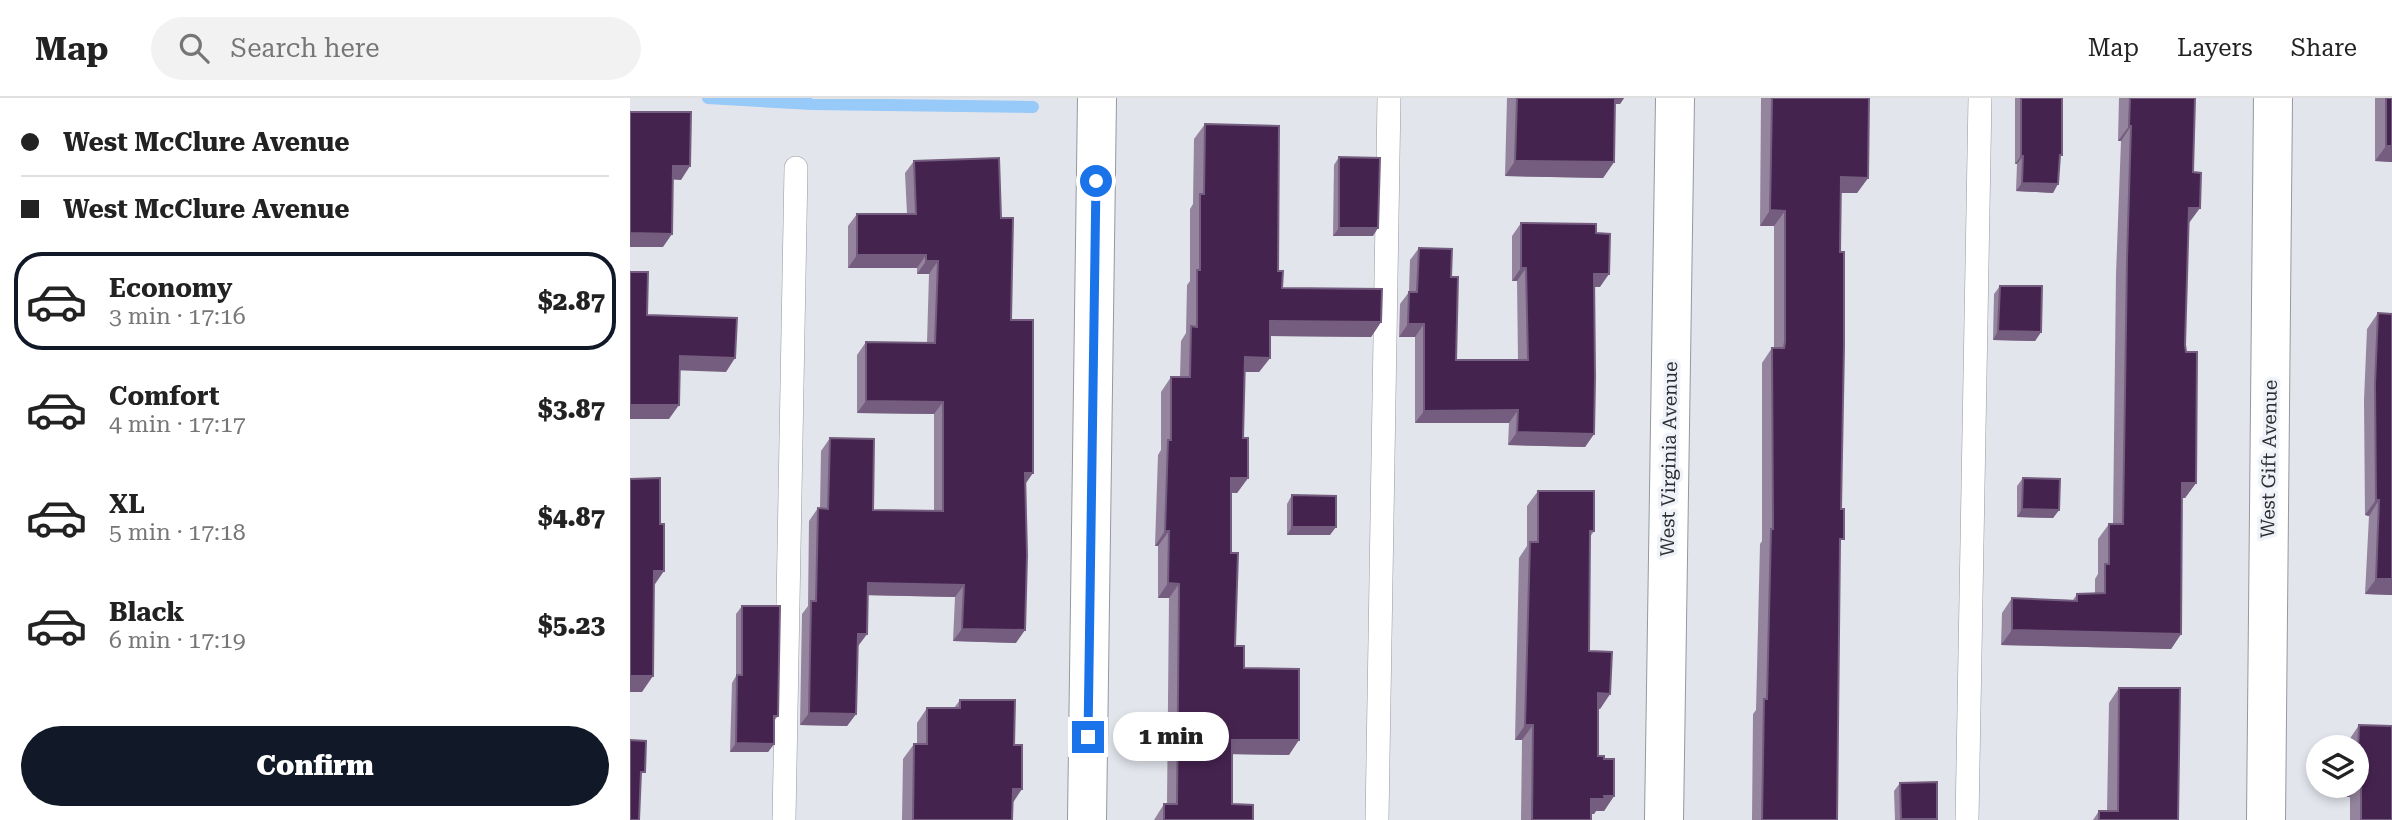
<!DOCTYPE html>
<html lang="en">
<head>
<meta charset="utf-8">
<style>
  :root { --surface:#fff; --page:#f2f2f2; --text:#222; --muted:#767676; --line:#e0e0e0; --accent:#111827 }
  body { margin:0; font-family:"Roboto Serif",serif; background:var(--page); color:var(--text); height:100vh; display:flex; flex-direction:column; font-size:26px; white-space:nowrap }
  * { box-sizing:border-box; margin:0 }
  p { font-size:23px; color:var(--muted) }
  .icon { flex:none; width:38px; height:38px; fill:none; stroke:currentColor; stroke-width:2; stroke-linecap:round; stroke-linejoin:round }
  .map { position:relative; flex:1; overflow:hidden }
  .details { display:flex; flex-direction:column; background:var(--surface); width:630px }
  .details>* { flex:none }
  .top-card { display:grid; align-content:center; height:154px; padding:0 21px; background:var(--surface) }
  .fabs { position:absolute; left:1676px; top:637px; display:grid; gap:14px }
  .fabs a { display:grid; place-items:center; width:63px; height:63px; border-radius:50%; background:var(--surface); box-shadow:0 4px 10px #0003; font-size:35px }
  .end { position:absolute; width:32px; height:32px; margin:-16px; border:9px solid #1a73e8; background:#fff; box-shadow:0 0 0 4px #fff }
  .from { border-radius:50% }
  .bubble { position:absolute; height:49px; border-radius:24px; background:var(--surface); box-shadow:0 4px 10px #0003; font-size:23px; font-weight:800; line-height:49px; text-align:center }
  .top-card b { display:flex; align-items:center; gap:24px; height:66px; font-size:26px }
  .top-card b+b { border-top:2px solid var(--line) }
  .top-card i { width:18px; height:18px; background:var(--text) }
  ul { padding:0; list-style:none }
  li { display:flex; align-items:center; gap:21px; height:98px; margin:0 14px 10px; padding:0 7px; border:4px solid transparent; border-radius:28px }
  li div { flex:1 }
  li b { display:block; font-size:26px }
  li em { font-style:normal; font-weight:800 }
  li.on { border-color:var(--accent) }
  li>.icon { width:63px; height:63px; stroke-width:1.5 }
  .cta { display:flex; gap:14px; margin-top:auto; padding:14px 21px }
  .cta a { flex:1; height:80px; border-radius:42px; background:var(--accent); color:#fff; font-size:28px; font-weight:800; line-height:80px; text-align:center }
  header { display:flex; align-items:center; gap:42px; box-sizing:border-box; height:98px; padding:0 35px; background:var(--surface); border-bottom:2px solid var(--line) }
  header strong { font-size:33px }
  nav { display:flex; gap:38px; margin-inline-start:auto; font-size:24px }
  .search { width:490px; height:63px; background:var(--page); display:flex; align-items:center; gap:18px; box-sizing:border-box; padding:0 24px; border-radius:38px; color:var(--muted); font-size:26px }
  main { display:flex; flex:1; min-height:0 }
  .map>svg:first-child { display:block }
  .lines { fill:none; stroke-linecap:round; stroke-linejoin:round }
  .stream { stroke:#97c9f9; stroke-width:12 }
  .lane-casing { stroke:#95989e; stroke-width:24 }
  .street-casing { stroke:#95989e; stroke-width:40 }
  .secondary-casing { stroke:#95989e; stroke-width:40 }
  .lane { stroke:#fff; stroke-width:23 }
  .street { stroke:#fff; stroke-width:38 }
  .secondary { stroke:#fff; stroke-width:38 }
  .wall { fill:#94849e }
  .shaded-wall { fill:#745d7e }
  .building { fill:#45234f; stroke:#745d7e; stroke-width:2 }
  .route { stroke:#1a73e8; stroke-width:9 }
  .labels { text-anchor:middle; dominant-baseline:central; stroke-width:7; stroke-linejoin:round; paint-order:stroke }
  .street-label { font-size:19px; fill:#2c2d2f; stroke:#eff2f9 }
</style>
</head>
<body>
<header>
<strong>Map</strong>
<div class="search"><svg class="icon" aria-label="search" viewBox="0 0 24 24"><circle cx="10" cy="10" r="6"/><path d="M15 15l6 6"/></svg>Search here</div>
<nav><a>Map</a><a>Layers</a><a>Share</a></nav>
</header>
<main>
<section class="details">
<div class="top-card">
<b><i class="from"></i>West McClure Avenue</b>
<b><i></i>West McClure Avenue</b>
</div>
<ul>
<li class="on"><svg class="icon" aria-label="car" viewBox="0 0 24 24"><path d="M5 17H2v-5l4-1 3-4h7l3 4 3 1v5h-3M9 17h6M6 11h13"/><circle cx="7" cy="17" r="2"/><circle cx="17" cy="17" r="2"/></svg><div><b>Economy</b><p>3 min · 17:16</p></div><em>$2.87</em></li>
<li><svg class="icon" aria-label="car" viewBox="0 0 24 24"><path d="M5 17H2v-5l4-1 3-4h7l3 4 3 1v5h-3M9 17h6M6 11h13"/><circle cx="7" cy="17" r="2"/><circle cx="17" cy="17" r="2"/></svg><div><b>Comfort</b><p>4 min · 17:17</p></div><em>$3.87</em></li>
<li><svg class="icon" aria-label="car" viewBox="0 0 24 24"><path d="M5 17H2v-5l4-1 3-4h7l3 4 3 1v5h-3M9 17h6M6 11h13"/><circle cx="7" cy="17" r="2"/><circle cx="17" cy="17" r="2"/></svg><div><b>XL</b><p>5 min · 17:18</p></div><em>$4.87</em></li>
<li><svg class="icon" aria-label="car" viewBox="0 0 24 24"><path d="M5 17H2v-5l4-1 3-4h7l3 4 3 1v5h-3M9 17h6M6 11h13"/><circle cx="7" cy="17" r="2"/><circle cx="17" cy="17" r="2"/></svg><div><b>Black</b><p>6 min · 17:19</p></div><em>$5.23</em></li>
</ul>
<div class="cta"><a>Confirm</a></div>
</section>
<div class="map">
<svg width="1762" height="722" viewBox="0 0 1762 722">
  <rect width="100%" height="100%" fill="#e2e5ec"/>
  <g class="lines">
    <!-- stream -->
    <polyline class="stream" points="78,0 182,6 403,9"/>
    <defs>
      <g id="lane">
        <polyline points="154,722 166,70"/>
        <polyline points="747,722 759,0"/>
        <polyline points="1337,722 1350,0"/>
      </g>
      <g id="street">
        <polyline points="1034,722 1045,0"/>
        <polyline points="1636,722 1643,0"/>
      </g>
      <polyline id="secondary" points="457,722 467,0"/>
    </defs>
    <!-- lane casing -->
    <use href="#lane" class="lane-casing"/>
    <!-- street casing -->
    <use href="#street" class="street-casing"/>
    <!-- secondary casing -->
    <use href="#secondary" class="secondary-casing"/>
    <!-- lane -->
    <use href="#lane" class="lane"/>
    <!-- street -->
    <use href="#street" class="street"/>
    <!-- secondary -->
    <use href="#secondary" class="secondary"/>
  </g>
  <!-- wall -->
  <g class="wall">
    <polygon points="877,0 994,0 990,6 984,6 984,64 973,80 875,78"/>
    <polygon points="1131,0 1239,0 1238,80 1227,95 1211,95 1210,446 1207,722 1122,722 1123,616 1126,612 1130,446 1132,443 1132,265 1142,250 1144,250 1144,128 1130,128"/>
    <polygon points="1385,0 1432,0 1430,61 1423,95 1386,93 1387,66 1385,66"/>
    <polygon points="1489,0 1565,0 1558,125 1555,247 1566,385 1555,400 1552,400 1551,536 1541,551 1371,547 1372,515 1382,500 1443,502 1447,496 1465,495 1465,481 1468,476 1468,441 1479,426 1483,426 1486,176 1491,43 1488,43"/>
    <polygon points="1745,0 1762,0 1762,64 1745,63"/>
    <polygon points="575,26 648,173 652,190 751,224 741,239 640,238 640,260 629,274 614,274 613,340 618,380 607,395 601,395 601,455 605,548 614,570 659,657 602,656 602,706 623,722 524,722 534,706 537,706 539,500 528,500 528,448 525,448 528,357 531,352 531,294 541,279 550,279 551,243 556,235 557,187 560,183 560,111 563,106 564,41"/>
    <polygon points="709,59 743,138 703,138 704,67"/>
    <polygon points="284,63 371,120 381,222 395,386 386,545 323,543 325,499 238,497 237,536 228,548 226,616 217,628 170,627 172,516 178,508 179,423 188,410 190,410 191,353 200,340 243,412 304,413 304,316 227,315 227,257 236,244 297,245 299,176 287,176 287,170 218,170 218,128 227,116 277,116 275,75"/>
    <polygon points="891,125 966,135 970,189 964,189 964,336 955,349 878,347 879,325 785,325 785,239 769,239 770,206 779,194 780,162 789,150 821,179 826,262 888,262 887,183 882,183 882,138"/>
    <polygon points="1370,188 1411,234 1405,243 1363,242 1364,196"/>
    <polygon points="1748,215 1762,497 1735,496 1739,418 1735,417 1734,302 1737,231"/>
    <polygon points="1393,380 1429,412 1423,420 1387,419 1387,388"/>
    <polygon points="908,393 964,433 960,439 959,553 980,596 970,611 968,611 968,658 974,661 984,698 974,713 966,713 964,716 961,716 961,722 891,722 892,642 885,642 889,460 897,448 897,408"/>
    <polygon points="662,397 700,437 657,437 657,406"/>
    <polygon points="112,508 148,618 144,623 144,646 138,654 100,654 102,585 106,578 106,516"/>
    <polygon points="1489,590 1548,722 1463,722 1469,713 1477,713 1479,605"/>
    <polygon points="330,602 383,705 382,722 272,722 273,661 284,646 287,646 287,625 297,610 324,610"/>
    <polygon points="1729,627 1762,722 1720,722 1720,699 1717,699 1717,688 1727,688 1727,649 1718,649 1719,642"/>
    <polygon points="1270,685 1306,722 1265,722 1264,693"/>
  </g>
  <!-- shaded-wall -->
  <g class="shaded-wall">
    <polygon points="980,0 994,0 990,6 982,6"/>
    <polygon points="1499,28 1501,28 1491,43 1488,43"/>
    <polygon points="1756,48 1762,48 1762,64 1745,63"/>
    <polygon points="1391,58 1393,58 1387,66 1385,66"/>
    <polygon points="885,63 984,64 973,80 875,78"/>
    <polygon points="43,68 60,68 51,82 34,81"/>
    <polygon points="1211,79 1238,80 1227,95 1200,95"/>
    <polygon points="1392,85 1428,86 1423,95 1386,93"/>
    <polygon points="1559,110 1570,110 1559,125 1548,125"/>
    <polygon points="1140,112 1155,113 1144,128 1130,128"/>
    <polygon points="709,130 748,130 743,138 703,138"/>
    <polygon points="0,135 42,136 33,149 0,149"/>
    <polygon points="227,157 296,157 287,170 218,170"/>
    <polygon points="296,163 308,163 299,176 287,176"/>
    <polygon points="891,170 896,170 887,183 882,183"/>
    <polygon points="964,176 979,176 970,189 955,189"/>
    <polygon points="640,223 751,224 741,239 630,238"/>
    <polygon points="778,226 794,226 785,239 769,239"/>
    <polygon points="1368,233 1411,234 1405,243 1363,242"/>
    <polygon points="50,258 105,260 96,274 40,272"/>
    <polygon points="615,259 640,260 629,274 604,274"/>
    <polygon points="236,303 313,304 304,316 227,315"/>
    <polygon points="0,307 49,307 39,321 0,321"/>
    <polygon points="888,312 879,325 785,325 794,313"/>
    <polygon points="887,334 964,336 955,349 878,347"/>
    <polygon points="395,375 403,375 394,388"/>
    <polygon points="601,380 618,380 607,395 591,394"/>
    <polygon points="1552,385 1566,385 1555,400 1542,400"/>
    <polygon points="1746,402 1749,402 1739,418 1735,417"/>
    <polygon points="1392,411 1429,412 1423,420 1387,419"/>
    <polygon points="662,429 706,429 700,437 657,437"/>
    <polygon points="535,433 539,433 528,448 525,448"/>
    <polygon points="24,473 34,473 23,489"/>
    <polygon points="1746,481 1762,481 1762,497 1735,496"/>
    <polygon points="238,485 334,487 325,499 229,497"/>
    <polygon points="538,485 549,486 539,500 528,500"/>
    <polygon points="332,531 395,532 386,545 323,543"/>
    <polygon points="1382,532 1551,536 1541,551 1371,547"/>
    <polygon points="228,536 237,536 228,548"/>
    <polygon points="0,578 23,578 12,594 0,594"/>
    <polygon points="968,595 980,596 970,611 957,611"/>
    <polygon points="179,615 226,616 217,628 170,627"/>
    <polygon points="895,627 903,627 892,642 885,642"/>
    <polygon points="602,642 669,642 659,657 592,656"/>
    <polygon points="106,645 144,646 138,654 100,654"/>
    <polygon points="1727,683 1731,683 1720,699 1717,699 1724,688 1727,688"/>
    <polygon points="383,691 392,691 382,706"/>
    <polygon points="974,698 984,698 974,713 966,713 964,716 950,716 961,701"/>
    <polygon points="1271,721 1307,721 1306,722 1270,722"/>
  </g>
  <!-- building -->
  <g class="building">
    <polygon points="887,0 985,0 984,64 885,63"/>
    <polygon points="1142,0 1239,0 1238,80 1211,79 1210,154 1214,154 1214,248 1211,411 1214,411 1214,441 1210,441 1207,722 1132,722 1134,601 1137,601 1141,431 1143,431 1142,250 1154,250 1155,244 1155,113 1140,112"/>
    <polygon points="1391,0 1432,0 1432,57 1430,57 1428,86 1392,85 1393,58 1391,58"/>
    <polygon points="1500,0 1565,0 1563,74 1571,75 1570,110 1559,110 1555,247 1556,254 1567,254 1566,385 1552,385 1551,536 1382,532 1382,500 1447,503 1447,496 1475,495 1475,466 1479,466 1479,426 1493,426 1497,161 1501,28 1499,28"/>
    <rect x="1756" y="0" width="6" height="48"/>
    <polygon points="0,14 61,14 60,68 43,68 42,136 0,135"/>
    <polygon points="575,26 649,28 648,173 653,173 652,190 752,191 751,224 640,223 640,260 615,259 613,340 618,340 618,380 601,380 601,455 608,455 605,548 614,548 614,570 669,571 669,642 602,642 602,706 623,707 623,722 534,722 534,706 547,706 549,486 538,485 539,433 535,433 538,342 541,342 541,279 560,279 561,228 567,229 567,172 570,172 570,96 574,96"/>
    <polygon points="709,59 750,60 748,130 709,130"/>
    <polygon points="369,60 371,120 383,120 381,222 403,222 403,375 395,375 397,457 395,532 332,531 334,487 238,485 237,536 228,536 226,616 179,615 181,503 186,503 188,410 198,411 200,340 244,341 243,412 313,413 313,304 236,303 236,244 305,245 308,163 296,163 296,157 227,157 227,116 286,116 284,63"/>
    <polygon points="891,125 966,126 966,135 980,136 979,176 964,176 965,279 964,336 887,334 888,312 794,313 794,226 778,226 779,194 787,194 789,150 822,151 821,179 828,179 826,262 898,262 896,170 891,170"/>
    <polygon points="0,174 18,174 17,217 107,220 105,260 50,258 49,307 0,307"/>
    <polygon points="1370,188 1412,188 1411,234 1368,233"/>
    <polygon points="1748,215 1762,216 1762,481 1746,481 1749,402 1746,402 1745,286"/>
    <polygon points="30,380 30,426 34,426 34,473 24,473 23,578 0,578 0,381"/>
    <polygon points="1393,380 1430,381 1429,412 1392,411"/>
    <polygon points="908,393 964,393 964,433 960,433 959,553 982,554 980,596 968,595 968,658 974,658 974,661 984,661 984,698 974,698 975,701 961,701 961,722 902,722 903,627 895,627 900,444 908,444"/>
    <polygon points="662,397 706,398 706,429 662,429"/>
    <polygon points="112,508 150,508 148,618 144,618 144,646 106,645 107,577 112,577"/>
    <polygon points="1489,590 1550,590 1548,722 1469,722 1469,713 1488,713"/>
    <polygon points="330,602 385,602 384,647 392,647 392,691 383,691 382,722 283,722 284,646 297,646 297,610 330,610"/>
    <polygon points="1729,627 1762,628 1762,722 1731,722 1731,683 1727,683"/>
    <polygon points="0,642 16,643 15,674 11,674 9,722 0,722"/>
    <polygon points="1307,684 1307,721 1271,721 1270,685"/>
  </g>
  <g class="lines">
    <!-- route -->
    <polyline class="route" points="458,639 466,83"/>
  </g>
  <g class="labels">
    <!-- street labels -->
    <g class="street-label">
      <text transform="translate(1039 361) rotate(-89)">West Virginia Avenue</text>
      <text transform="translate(1639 361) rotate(-89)">West Gift Avenue</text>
    </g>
  </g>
</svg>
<div class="fabs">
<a><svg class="icon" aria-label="layers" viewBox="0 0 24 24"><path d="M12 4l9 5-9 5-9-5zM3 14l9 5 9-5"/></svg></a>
</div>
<i class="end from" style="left:466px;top:83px"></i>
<i class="end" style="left:458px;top:639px"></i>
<div class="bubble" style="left:483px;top:614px;width:116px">1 min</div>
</div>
</main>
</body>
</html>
